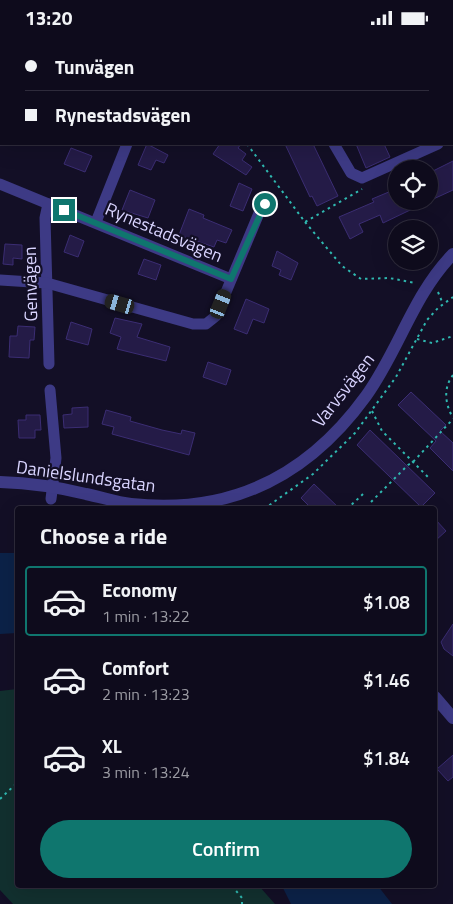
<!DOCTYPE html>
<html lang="en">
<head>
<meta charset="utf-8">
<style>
  :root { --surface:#0e0b1c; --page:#171425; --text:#f1f3f6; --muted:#9b9ba3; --line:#2e2b3b; --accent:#0f766e }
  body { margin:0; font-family:"Titillium Web",sans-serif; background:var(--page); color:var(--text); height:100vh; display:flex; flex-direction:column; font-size:19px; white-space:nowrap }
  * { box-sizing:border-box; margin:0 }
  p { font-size:16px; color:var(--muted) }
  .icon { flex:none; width:28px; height:28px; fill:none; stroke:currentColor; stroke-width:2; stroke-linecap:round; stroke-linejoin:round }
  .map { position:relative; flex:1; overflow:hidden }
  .panel { position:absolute; left:15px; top:471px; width:422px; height:382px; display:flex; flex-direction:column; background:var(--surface); border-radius:5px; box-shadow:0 5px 20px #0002,0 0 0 1px var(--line) }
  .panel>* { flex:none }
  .top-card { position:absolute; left:0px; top:0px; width:454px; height:110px; box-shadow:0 5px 20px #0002,0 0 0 1px var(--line); display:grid; align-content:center; height:110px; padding:0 25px; background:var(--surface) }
  .buttons { position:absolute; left:388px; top:125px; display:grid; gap:10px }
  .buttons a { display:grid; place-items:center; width:50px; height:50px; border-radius:50%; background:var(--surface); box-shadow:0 5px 20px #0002,0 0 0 1px var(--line); font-size:25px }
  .end { position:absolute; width:22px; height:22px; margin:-11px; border:6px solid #0f766e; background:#fff; box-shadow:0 0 0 2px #fff }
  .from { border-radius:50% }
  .car { position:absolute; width:15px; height:30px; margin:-15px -8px; border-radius:6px; box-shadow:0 0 4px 1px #0007; background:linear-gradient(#222 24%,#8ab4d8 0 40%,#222 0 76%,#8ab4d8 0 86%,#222 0) }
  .top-card b { display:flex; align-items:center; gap:18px; height:48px; font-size:19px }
  .top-card b+b { border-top:1px solid var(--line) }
  .top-card i { width:12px; height:12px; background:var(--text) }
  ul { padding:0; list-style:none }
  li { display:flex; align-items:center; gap:15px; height:70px; margin:0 10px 8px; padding:0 15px; border:2px solid transparent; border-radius:5px }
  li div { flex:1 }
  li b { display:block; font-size:19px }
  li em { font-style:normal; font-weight:600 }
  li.on { border-color:var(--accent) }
  li>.icon { width:45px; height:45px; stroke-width:1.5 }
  h2 { padding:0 25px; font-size:22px; line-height:60px }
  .cta { display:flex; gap:10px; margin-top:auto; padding:10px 25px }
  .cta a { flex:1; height:58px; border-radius:30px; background:var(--accent); color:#fff; font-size:20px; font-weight:600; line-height:58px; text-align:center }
  .status { display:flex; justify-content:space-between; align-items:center; height:35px; padding:0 25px; background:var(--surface); direction:ltr }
  .status svg { height:14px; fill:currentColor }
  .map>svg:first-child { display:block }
  .green { fill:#12302f }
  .water { fill:#0c2248 }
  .building { fill:#241b47; stroke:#3b2d73 }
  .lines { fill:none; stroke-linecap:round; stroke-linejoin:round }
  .path { stroke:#2fb8b0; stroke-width:2; stroke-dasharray:2.5 4; stroke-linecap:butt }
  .minor { stroke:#3d3a85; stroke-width:11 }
  .tertiary { stroke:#3d3a85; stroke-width:12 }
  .route { stroke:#0f766e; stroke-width:6 }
  .labels { text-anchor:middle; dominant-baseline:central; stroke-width:4.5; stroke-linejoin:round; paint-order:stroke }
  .street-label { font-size:18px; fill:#d9d4ff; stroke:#130f26 }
</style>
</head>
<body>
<div class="status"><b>13:20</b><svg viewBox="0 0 49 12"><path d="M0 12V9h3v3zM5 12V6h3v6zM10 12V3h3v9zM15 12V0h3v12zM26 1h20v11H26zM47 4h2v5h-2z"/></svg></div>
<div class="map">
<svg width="453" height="869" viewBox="0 0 453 869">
  <rect width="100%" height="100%" fill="#130f26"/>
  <!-- green -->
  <polygon class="green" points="17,654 18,851 259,851 275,869 13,869 0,855 0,656"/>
  <!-- water -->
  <g class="water">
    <polygon points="0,518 17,518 17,598 0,599"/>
    <polygon points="282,851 378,851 392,869 291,869"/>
  </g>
  <!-- building -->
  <g class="building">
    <polygon points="147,109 168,120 164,128 156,125 151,135 138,130"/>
    <polygon points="220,109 241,109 238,113 246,119 242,125 252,132 246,140 213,119"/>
    <polygon points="285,109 313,109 338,161 317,171 312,161 310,162"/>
    <polygon points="356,109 384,109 390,122 366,133"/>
    <polygon points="71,113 92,121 85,137 64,129"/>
    <polygon points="453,126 453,155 429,166 429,138"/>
    <polygon points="239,148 252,154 243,176 230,171"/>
    <polygon points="396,154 396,166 429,166 383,188 380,180 359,189 363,197 350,204 339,182 374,167 372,164"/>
    <polygon points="130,155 155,165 148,183 122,175"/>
    <polygon points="189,174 204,180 203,183 232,195 226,208 217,205 214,212 179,200"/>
    <polygon points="70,200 84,206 78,222 64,217"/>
    <polygon points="5,209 22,210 22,224 13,223 13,230 3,229"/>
    <polygon points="277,216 298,228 291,245 279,240 281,235 272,231"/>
    <polygon points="144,224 161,230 156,245 138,239"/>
    <polygon points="246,264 269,274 264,288 253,284 247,299 234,294"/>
    <polygon points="115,283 142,289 137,302 170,312 166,326 117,314 121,302 110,298"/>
    <polygon points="71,287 92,294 88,310 66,304"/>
    <polygon points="18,291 35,292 34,305 30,305 29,323 9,322 10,301 17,301"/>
    <polygon points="208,327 231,335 226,350 203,342"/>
    <polygon points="411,357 446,390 440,396 453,408 453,436 430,413 436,406 398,370"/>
    <polygon points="88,372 88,392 64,393 63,380 72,379 72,373"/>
    <polygon points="106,375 131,382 130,386 162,395 181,399 182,395 195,398 189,420 112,399 114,392 102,389"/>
    <polygon points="26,380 40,380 41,395 35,395 35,403 19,403 18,385 26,385"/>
    <polygon points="370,395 435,458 421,472 357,410"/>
    <polygon points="314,449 340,474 312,474 301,463"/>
    <polygon points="435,484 446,496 435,506"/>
    <polygon points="453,589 453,621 444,614 441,607"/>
    <polygon points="453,720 453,742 448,746 437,734"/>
  </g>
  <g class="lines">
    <!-- path -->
    <g class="path">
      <polyline points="166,0 167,1"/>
      <polyline points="452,29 453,29"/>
      <polyline points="247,109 305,187 362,154"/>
      <polyline points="305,187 342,231 361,244 389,243 415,248"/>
      <polyline points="438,257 443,269"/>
      <polyline points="417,304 432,308 453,301"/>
      <path d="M 453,340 C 443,353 445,369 453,383"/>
      <polyline points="372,376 382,396 430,444"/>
      <polyline points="371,467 408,430 413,427 453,384"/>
      <polyline points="264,474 313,439 355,398 396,342 427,285 438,273 453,262"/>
      <polyline points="347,474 363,459"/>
      <polyline points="0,764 18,747"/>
      <polyline points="232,851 242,863 242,869"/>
    </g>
    <!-- minor -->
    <g class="minor">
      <polyline points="61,0 62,1"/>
      <polyline points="414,0 414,1"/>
      <polyline points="16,1 16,0"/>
      <polyline points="358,1 360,0"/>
      <polyline points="0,38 1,35"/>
      <polyline points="452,81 453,82"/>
      <polyline points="452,102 453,102"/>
      <polyline points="334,109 351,138 362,143 438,109"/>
      <polyline points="0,149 231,244"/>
      <polyline points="48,169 45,183 49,329"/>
      <polyline points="96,187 127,109"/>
      <polyline points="0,245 47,248 193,289 206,289 216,281 262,171 270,167"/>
      <polyline points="50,355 56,423 51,464"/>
    </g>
    <!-- tertiary -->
    <g class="tertiary">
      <path d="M 0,447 C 29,448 58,452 86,459 C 101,462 116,467 131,469 C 230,480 308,441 366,361 C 399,315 413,260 453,219"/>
      <polyline points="435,662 453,683"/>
    </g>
  </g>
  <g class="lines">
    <!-- route -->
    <polyline class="route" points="64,175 231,244 265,169"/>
  </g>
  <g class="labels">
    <!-- street labels -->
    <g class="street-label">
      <text transform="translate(164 197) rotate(23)">Rynestadsvägen</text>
      <text transform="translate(30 249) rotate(-91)">Genvägen</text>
      <text transform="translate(343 355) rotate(-52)">Varvsvägen</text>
      <text transform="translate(86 441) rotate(8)">Danielslundsgatan</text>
    </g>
  </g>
</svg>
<div class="buttons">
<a><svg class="icon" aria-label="locate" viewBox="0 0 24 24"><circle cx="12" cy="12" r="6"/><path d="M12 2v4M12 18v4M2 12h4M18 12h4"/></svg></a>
<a><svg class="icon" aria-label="layers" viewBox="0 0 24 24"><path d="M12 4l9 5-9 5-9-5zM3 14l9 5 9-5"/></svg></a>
</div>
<i class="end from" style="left:265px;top:169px"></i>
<i class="end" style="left:64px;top:175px"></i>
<i class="car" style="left:120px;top:269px;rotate:286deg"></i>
<i class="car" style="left:221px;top:269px;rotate:22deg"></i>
<div class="top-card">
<b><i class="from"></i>Tunvägen</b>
<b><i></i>Rynestadsvägen</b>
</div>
<section class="panel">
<h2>Choose a ride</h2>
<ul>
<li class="on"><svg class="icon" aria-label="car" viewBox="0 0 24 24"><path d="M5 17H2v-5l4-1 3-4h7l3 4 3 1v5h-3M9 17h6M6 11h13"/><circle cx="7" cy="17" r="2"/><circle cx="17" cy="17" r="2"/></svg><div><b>Economy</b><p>1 min · 13:22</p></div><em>$1.08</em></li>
<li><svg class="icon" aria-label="car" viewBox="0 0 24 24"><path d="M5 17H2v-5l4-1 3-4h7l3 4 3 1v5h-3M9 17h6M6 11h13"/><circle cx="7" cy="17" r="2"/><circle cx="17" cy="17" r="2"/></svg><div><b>Comfort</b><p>2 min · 13:23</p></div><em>$1.46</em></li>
<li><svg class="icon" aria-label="car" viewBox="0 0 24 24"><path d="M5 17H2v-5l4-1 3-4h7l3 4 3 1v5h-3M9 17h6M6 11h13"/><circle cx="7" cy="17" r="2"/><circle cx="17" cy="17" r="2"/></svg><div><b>XL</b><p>3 min · 13:24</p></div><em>$1.84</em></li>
</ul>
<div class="cta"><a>Confirm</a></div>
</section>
</div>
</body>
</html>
